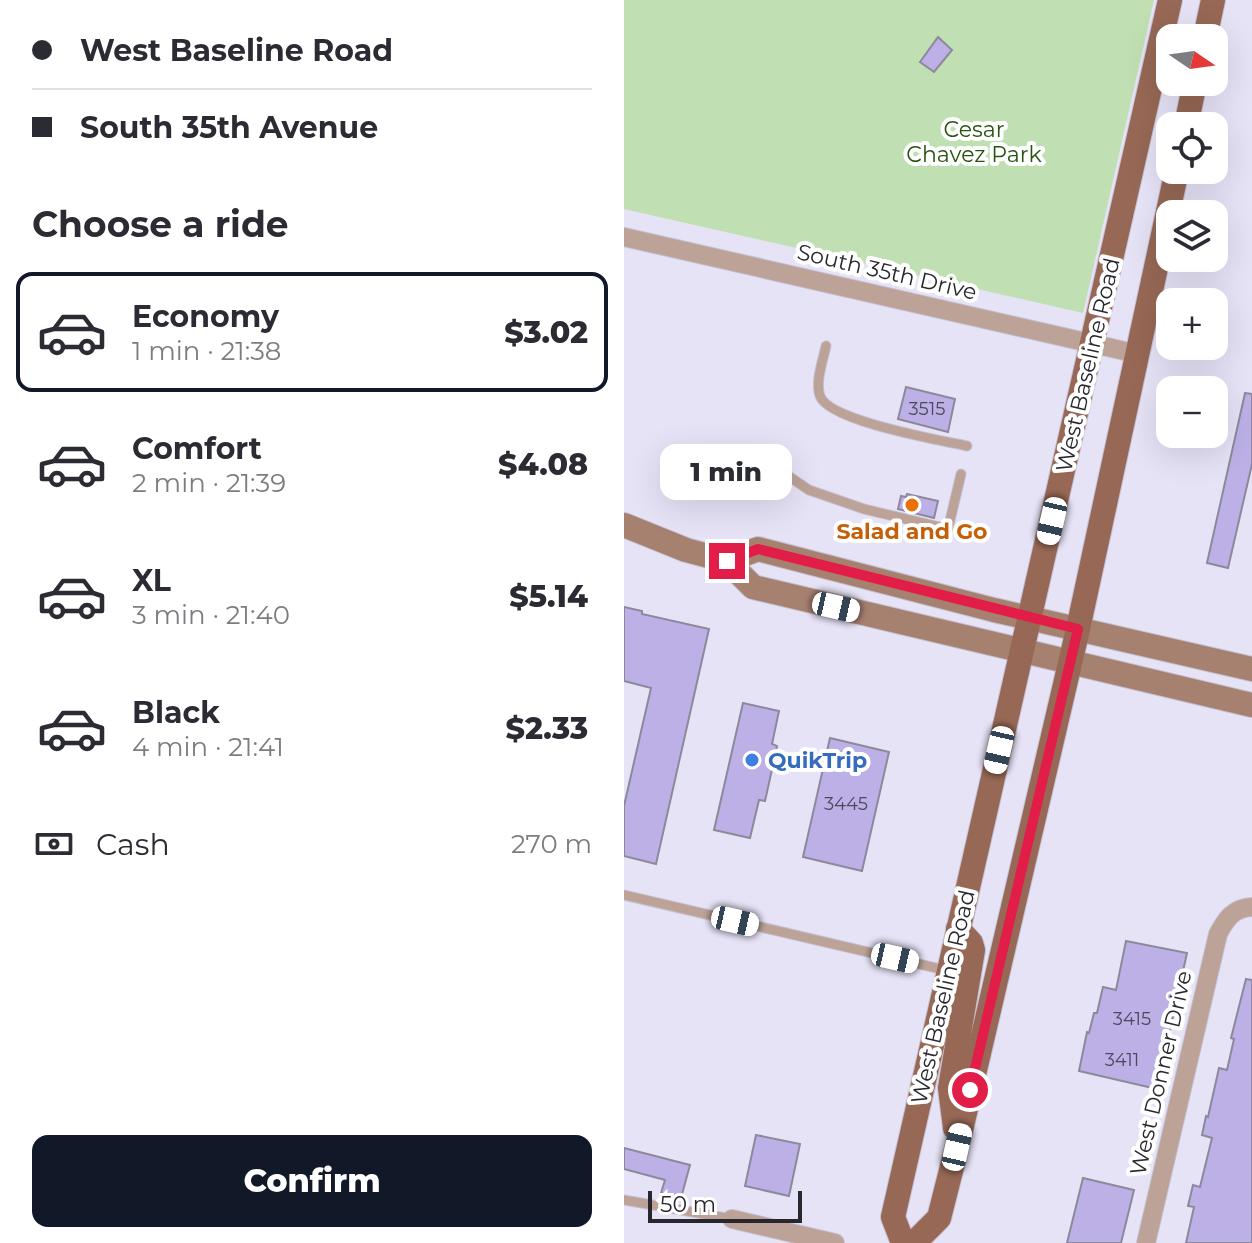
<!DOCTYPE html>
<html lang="en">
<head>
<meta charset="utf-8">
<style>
  :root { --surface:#fff; --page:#f2f2f3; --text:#2b2b33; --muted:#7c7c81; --line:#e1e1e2; --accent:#111827 }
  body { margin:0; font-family:Montserrat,sans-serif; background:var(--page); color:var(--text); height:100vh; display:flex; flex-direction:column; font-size:30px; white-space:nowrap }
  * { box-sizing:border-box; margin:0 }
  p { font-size:26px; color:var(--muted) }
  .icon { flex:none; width:44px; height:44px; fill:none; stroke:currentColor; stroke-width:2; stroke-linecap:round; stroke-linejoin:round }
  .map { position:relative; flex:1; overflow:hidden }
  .drawer { display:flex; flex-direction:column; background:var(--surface); width:624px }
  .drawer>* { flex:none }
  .banner { display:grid; align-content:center; height:176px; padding:0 32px; background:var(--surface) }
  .needle { width:52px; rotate:103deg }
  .tools { position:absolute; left:532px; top:24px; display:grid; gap:16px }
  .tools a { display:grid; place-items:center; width:72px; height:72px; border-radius:16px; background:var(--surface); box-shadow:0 8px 32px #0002; font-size:40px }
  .scale { position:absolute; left:24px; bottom:20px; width:154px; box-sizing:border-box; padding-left:8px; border:4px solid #28272e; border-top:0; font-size:22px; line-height:28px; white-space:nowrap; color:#28272e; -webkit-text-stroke:6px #fff; paint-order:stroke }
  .end { position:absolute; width:36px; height:36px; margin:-18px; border:10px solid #e11d48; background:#fff; box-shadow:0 0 0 4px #fff }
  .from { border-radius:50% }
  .bubble { position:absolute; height:56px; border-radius:16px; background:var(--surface); box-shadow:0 8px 32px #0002; font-size:26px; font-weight:800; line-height:56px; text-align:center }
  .car { position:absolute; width:24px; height:48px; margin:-24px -12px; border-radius:10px; box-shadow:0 0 6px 2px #0007; background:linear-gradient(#fff 24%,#345 0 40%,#fff 0 76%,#345 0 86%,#fff 0) }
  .banner b { display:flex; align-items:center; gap:28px; height:76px; font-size:30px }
  .banner b+b { border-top:2px solid var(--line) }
  .banner i { width:20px; height:20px; background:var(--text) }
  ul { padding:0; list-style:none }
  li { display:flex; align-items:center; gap:24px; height:120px; margin:0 16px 12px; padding:0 16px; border:4px solid transparent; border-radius:16px }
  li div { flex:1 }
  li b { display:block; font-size:30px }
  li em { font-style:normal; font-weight:800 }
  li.active { border-color:var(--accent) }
  li>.icon { width:72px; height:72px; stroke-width:1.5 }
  h2 { padding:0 32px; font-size:36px; line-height:96px }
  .pay { display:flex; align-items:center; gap:20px; height:88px; padding:0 32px; font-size:30px }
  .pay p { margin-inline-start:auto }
  .cta { display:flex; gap:16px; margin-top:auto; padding:16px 32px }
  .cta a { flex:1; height:92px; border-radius:16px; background:var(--accent); color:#fff; font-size:32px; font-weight:800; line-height:92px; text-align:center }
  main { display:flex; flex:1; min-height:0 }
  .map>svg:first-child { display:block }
  .green { fill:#c0e0b3 }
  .building { fill:#bdb0e7; stroke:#8d899b; stroke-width:2 }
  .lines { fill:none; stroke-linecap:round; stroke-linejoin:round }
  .service-casing { stroke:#c5c1d3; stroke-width:11 }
  .minor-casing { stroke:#c5c1d3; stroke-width:20 }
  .secondary-casing { stroke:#c5c1d3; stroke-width:26 }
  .primary-casing { stroke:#c5c1d3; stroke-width:26 }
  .service { stroke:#bda297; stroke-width:9 }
  .minor { stroke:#bda297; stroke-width:18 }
  .secondary { stroke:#a78170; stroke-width:24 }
  .primary { stroke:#976855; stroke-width:24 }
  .route { stroke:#e11d48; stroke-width:10 }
  .food-dot { fill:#e8710a; stroke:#fff; stroke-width:3 }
  .shop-dot { fill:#3f7fe0; stroke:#fff; stroke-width:3 }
  .labels { text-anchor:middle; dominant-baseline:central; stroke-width:8; stroke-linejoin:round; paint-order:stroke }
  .number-label { font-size:18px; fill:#4d495c }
  .park-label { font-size:22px; fill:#27530f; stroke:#fff }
  .street-label { font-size:22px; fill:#28272e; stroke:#fff }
  .food-label { font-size:22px; font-weight:bold; fill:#c56008; stroke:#fff }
  .shop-label { font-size:22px; font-weight:bold; fill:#366cbe; stroke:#fff; text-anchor:start }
</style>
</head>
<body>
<main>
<section class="drawer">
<div class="banner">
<b><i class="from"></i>West Baseline Road</b>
<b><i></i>South 35th Avenue</b>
</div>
<h2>Choose a ride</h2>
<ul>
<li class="active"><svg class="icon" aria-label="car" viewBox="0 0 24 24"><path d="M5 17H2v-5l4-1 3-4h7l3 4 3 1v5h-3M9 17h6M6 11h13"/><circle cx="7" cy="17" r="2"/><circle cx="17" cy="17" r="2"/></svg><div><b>Economy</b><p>1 min · 21:38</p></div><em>$3.02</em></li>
<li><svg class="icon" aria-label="car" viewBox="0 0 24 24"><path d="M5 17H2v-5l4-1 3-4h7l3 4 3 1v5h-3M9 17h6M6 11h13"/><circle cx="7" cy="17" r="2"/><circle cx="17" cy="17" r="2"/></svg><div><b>Comfort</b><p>2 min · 21:39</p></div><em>$4.08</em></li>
<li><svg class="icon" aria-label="car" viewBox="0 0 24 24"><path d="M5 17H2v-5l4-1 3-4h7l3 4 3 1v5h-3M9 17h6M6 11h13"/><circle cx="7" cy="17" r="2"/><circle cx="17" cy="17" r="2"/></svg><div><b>XL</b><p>3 min · 21:40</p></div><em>$5.14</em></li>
<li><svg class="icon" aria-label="car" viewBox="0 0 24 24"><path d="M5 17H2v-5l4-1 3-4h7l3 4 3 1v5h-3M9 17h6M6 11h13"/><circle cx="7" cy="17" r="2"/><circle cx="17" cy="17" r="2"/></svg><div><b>Black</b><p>4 min · 21:41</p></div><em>$2.33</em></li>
</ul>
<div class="pay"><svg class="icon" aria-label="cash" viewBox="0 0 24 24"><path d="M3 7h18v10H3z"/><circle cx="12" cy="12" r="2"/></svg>Cash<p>270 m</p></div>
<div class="cta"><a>Confirm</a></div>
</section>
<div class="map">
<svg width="628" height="1243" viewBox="0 0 628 1243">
  <rect width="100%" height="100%" fill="#e7e3f7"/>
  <!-- green -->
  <polygon class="green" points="0,0 530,0 459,313 0,209"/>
  <!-- building -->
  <g class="building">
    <polygon points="314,37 328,50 310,72 296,62"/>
    <polygon points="282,387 331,399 324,432 274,419"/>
    <polygon points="621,393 628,394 628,464 604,568 583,563"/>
    <polygon points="283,494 314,501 310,518 274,509 277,496 282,497"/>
    <polygon points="0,607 18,611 18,614 85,629 32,864 0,856 0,806 27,688 0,681"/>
    <polygon points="119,703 155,711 148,744 153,746 147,774 141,801 135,800 126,838 90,830"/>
    <polygon points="206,738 265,752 238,871 179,857"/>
    <polygon points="502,941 563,953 533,1089 455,1071 463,1032 465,1033 470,1013 473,1013 479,987 492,990"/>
    <polygon points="622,979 628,980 628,1243 562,1243 570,1207 564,1206 569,1185 576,1187 588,1138 578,1135 582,1116 584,1117 595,1068 603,1070 610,1039 607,1038"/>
    <polygon points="132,1135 176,1144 165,1196 121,1186"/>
    <polygon points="0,1148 66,1165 57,1198 37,1193 41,1180 0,1169"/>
    <polygon points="459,1178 510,1190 497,1243 443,1243"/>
  </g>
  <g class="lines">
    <defs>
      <g id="service">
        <path d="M 202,346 C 199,360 191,382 196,396 C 205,421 315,440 343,446"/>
        <polyline points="132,454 185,490 240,509 324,529 337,474"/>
        <polyline points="0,895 325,971"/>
        <polyline points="0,1200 108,1219"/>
      </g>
      <g id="minor">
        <polyline points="0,237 514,354"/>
        <polyline points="108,1219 211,1243"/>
        <path d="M 522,1243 L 594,934 C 602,919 609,908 628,907"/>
      </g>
      <g id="secondary">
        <polyline points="0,525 62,550 103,561 129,587 628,705"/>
        <polyline points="103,561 134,549 370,610 628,669"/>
      </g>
      <g id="primary">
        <polyline points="581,38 589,0"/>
        <polyline points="562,126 571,82"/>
        <polyline points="331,1128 326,1088 349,950 347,943 334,929"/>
        <polyline points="279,1243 269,1217 546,0"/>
        <polyline points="290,1243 315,1218 333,1147 454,629 553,170"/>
      </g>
    </defs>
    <!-- service casing -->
    <use href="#service" class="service-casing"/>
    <!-- minor casing -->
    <use href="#minor" class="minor-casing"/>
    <!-- secondary casing -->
    <use href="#secondary" class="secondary-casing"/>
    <!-- primary casing -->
    <use href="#primary" class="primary-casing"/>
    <!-- service -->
    <use href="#service" class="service"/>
    <!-- minor -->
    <use href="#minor" class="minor"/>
    <!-- secondary -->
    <use href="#secondary" class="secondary"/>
    <!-- primary -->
    <use href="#primary" class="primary"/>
  </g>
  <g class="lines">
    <!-- route -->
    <polyline class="route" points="103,561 134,549 454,629 346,1090"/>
  </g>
  <!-- markers -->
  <circle class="food-dot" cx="288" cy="505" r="8"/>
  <circle class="shop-dot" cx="128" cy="760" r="8"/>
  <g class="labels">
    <!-- number labels -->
    <g class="number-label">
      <text x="303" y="409">3515</text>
      <text x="222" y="804">3445</text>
      <text x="508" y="1019">3415</text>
      <text x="498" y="1060">3411</text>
    </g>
    <!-- park labels -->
    <g class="park-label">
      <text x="350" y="129">Cesar<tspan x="350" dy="25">Chavez Park</tspan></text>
    </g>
    <!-- street labels -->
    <g class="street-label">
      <text transform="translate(263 272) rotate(13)">South 35th Drive</text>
      <text transform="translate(464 365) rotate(-77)">West Baseline Road</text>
      <text transform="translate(319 997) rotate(-77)">West Baseline Road</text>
      <text transform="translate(537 1073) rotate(-77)">West Donner Drive</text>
    </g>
    <!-- food labels -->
    <g class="food-label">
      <text x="288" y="531">Salad and Go</text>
    </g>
    <!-- shop labels -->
    <g class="shop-label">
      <text x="144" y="760">QuikTrip</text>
    </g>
  </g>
</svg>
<div class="tools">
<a><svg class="needle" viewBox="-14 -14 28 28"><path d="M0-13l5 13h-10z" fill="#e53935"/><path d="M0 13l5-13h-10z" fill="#7c7c81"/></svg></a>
<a><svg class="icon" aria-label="locate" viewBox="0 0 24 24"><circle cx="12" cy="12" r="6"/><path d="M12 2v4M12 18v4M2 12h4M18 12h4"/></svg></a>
<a><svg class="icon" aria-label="layers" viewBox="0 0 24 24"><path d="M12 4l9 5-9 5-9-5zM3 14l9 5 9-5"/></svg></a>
<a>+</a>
<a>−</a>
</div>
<div class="scale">50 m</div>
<i class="end from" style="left:346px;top:1090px"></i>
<i class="end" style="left:103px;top:561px"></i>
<div class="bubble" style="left:36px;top:444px;width:132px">1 min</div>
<i class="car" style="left:428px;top:521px;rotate:193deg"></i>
<i class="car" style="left:212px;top:607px;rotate:103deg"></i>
<i class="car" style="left:375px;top:750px;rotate:193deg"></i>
<i class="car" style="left:111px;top:921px;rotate:103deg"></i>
<i class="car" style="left:271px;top:958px;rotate:103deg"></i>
<i class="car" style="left:333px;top:1147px;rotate:13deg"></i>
</div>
</main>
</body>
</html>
